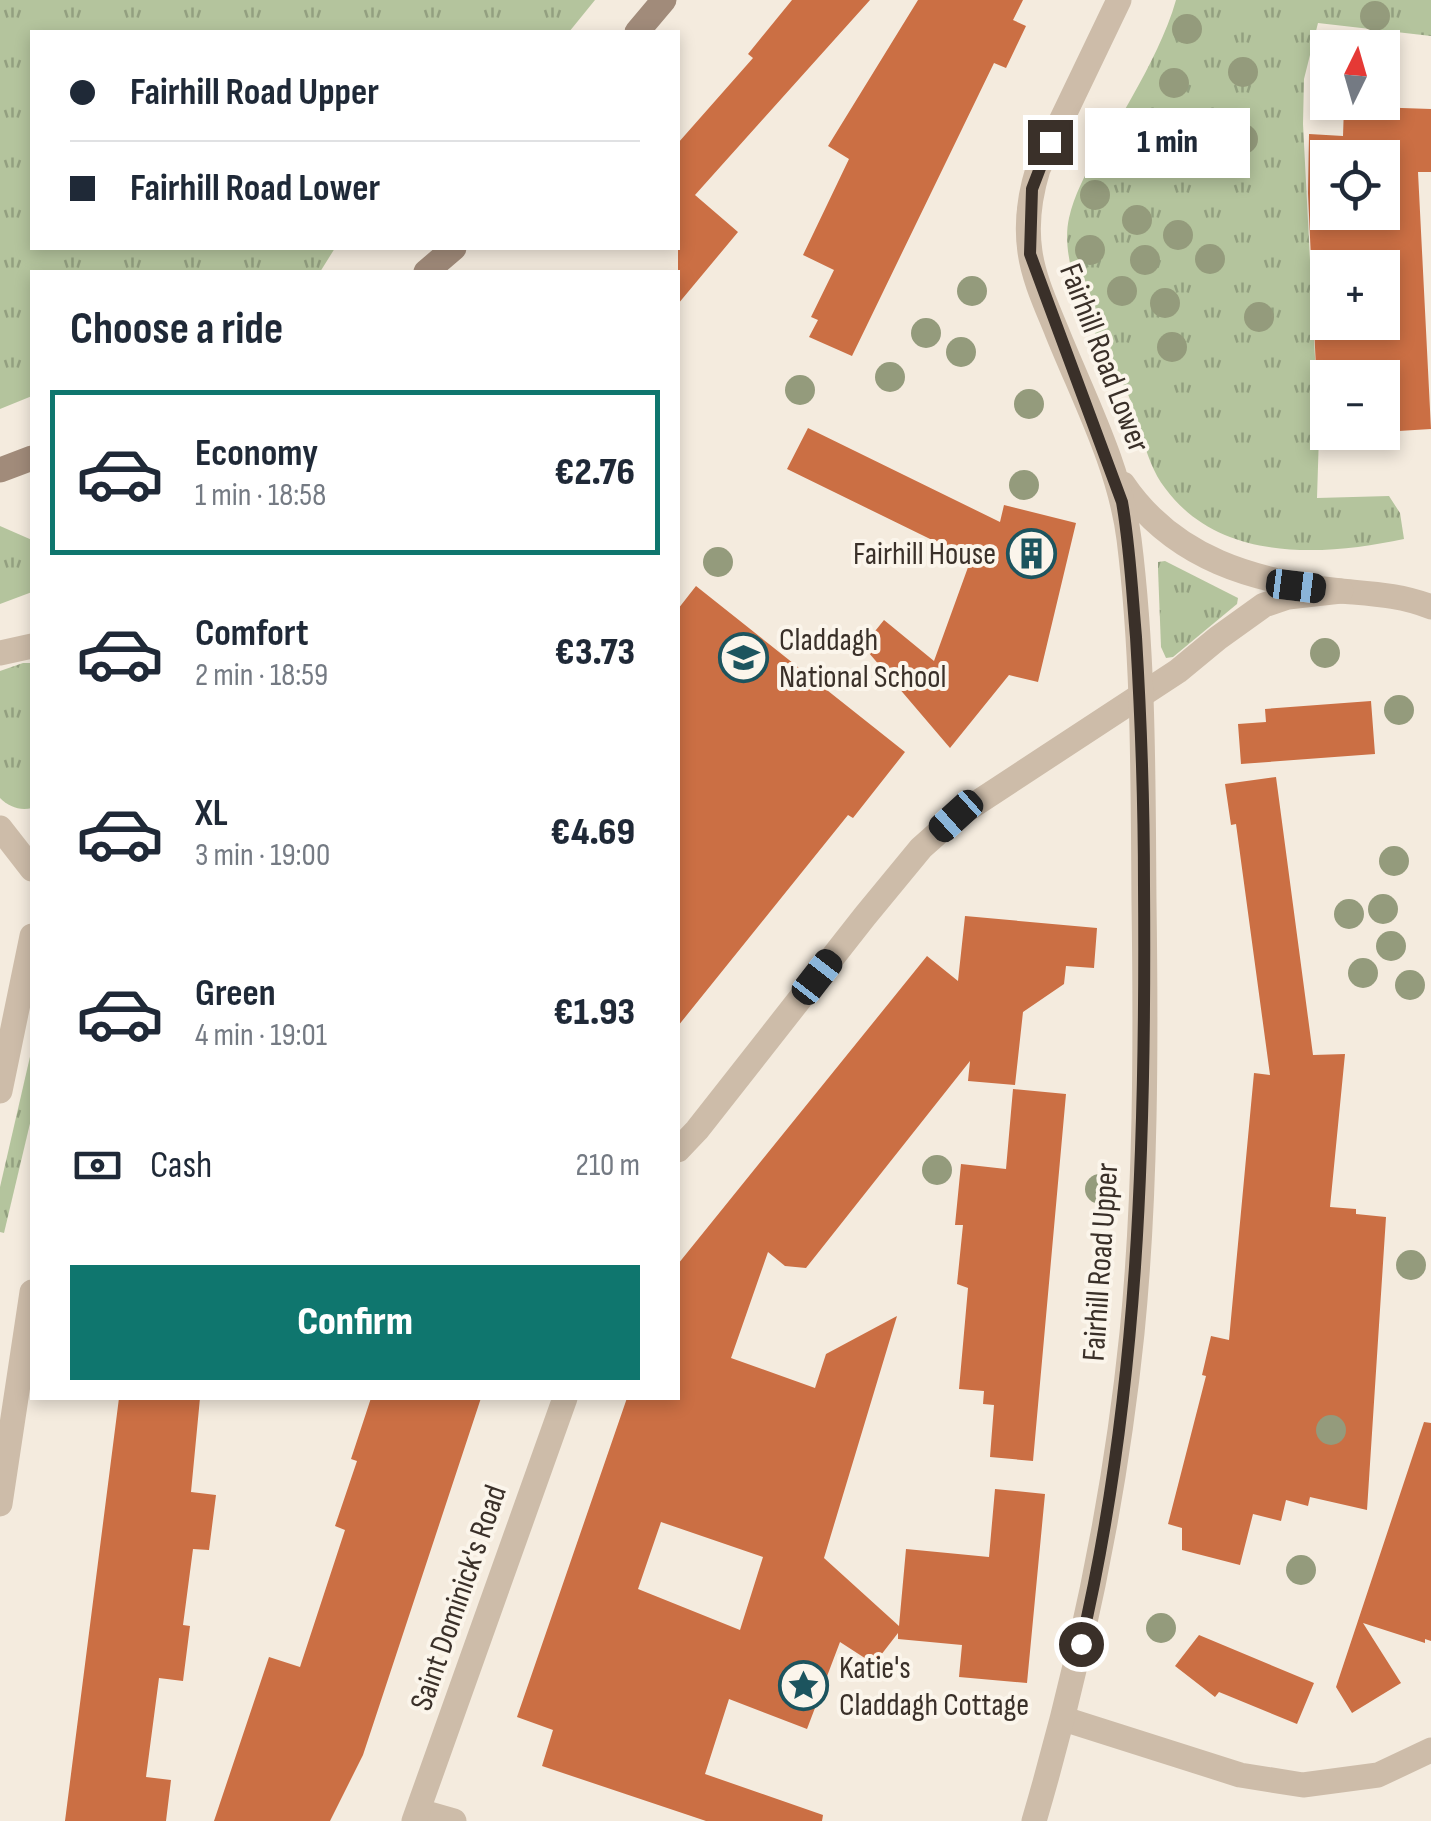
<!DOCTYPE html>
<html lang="en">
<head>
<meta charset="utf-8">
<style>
  :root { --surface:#fff; --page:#f2f2f3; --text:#1f2937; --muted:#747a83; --line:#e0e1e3; --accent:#0f766e }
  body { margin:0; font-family:"Sofia Sans Condensed",sans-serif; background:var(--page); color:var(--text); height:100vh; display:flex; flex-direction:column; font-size:38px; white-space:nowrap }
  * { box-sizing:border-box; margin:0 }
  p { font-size:32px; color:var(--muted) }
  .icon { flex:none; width:55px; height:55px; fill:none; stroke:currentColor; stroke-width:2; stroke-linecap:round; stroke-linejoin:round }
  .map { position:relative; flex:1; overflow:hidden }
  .side { position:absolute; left:30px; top:270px; width:650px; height:1130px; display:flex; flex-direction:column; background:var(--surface); border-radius:0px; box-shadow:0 5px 15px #0003 }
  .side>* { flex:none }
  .top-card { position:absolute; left:30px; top:30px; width:650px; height:220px; border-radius:0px; box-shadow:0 5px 15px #0003; display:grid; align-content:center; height:220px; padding:0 40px; background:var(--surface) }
  .needle { width:65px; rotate:5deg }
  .tools { position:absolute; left:1310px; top:30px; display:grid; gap:20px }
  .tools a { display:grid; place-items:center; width:90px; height:90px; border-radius:0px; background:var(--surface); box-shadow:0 5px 15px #0003; font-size:50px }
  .end { position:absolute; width:45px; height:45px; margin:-22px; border:12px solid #3a3029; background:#fff; box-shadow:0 0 0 5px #fff }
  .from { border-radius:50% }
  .bubble { position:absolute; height:70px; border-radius:0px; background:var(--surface); box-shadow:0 5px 15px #0003; font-size:32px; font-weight:800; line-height:70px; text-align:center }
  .car { position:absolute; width:30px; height:60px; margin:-30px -15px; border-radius:12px; box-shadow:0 0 8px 2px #0007; background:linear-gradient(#222 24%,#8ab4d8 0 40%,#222 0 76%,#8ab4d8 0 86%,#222 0) }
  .top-card b { display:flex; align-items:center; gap:35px; height:95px; font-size:38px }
  .top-card b+b { border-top:2px solid var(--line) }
  .top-card i { width:25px; height:25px; background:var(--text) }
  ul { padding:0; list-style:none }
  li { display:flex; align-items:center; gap:30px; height:165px; margin:0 20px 15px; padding:0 20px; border:5px solid transparent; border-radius:0px }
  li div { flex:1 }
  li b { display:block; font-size:38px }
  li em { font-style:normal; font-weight:800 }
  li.current { border-color:var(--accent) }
  li>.icon { width:90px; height:90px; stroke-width:1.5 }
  h2 { padding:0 40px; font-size:45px; line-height:120px }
  .pay { display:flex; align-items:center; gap:25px; height:110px; padding:0 40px; font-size:38px }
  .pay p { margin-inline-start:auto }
  .cta { display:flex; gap:20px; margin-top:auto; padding:20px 40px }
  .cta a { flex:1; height:115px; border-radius:0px; background:var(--accent); color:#fff; font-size:40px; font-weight:800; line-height:115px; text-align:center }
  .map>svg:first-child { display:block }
  .grass { fill:url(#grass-tufts) }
  .building { fill:#cb6f44; fill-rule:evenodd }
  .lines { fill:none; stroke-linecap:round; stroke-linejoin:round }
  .service { stroke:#cdbca9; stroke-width:25 }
  .minor { stroke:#cdbca9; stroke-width:25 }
  .secondary { stroke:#a18b7a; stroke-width:25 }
  .tree { fill:#949b7c }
  .route { stroke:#3a3029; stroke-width:12 }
  .labels { text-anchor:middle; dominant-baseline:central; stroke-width:8; stroke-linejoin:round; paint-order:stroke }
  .street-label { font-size:32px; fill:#3a3029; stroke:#fbf5eb }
  .poi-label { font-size:32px; fill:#3a3029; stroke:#fbf5eb; text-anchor:start }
</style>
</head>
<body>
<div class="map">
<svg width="1431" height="1821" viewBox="0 0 1431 1821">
  <defs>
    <pattern id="grass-tufts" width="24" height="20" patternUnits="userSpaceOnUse" patternTransform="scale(2.5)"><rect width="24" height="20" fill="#b4c49d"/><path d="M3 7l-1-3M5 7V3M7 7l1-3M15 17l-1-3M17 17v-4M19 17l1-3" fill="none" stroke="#93a080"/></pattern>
  </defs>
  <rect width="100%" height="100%" fill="#f4ebde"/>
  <!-- grass -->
  <g class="grass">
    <polygon points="0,0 595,0 569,32 32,32 32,248 335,248 320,272 32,272 32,396 0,409"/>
    <path d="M 1176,0 L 1431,0 L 1431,36 L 1318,23 L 1304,79 L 1303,124 L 1319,435 L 1317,498 L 1389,496 L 1400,513 L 1404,539 C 1324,556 1220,563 1165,488 C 1142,458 1140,414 1122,382 C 1097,341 1058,267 1069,218 C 1080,172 1110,138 1132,97 C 1149,67 1167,32 1176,0 Z"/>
    <polygon points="0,526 32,540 32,592 0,604"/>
    <polygon points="1165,561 1238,598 1237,604 1173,657 1166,658 1161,647 1158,569 1158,562"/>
    <path d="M 23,663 L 32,663 L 32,808 C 20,811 9,807 0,798 L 0,671 Z"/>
    <polygon points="32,1048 32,1115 4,1233 0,1232 0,1187"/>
  </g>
  <!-- building -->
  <g class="building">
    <polygon points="792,0 870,0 695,195 738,232 678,304 678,143 753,58 748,54"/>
    <polygon points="918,0 1023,0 1013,20 1026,26 1006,68 994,63 852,356 809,337 818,320 811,317 834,270 803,255 849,159 828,146"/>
    <path d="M 1344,106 L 1431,109 L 1431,172 L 1418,172 L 1431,429 L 1382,432 L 1382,378 L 1328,378 L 1328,432 L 1366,432 L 1319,435 L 1308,193 L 1309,134 L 1343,136 ZM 1328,158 L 1382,158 L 1382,212 L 1328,212 ZM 1328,268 L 1382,268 L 1382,322 L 1328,322 Z"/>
    <polygon points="808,428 1000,522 1004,505 1076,523 1038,682 1009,675 950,748 863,646 884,620 934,661 971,559 787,469"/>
    <polygon points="696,586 905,752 853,818 848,815 678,1026 678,609"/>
    <polygon points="1371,701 1375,754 1241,764 1238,724 1266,722 1265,709"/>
    <polygon points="1276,777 1313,1055 1345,1054 1330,1207 1356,1209 1356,1214 1386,1217 1367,1510 1310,1497 1308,1506 1286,1500 1281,1521 1253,1514 1240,1565 1182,1550 1182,1528 1168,1524 1206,1376 1202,1375 1211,1336 1229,1340 1254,1073 1270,1075 1236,824 1231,825 1225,784"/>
    <path d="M 965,916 L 1097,928 L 1094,968 L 1066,966 L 1064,984 L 1023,1012 L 1015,1085 L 968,1081 L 970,1061 L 806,1268 L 785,1266 L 768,1252 L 731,1358 L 815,1388 L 826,1354 L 897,1316 L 824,1558 L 899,1626 L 906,1549 L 989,1557 L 995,1489 L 1045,1494 L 1027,1683 L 959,1677 L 962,1645 L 898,1639 L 898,1633 L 874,1664 L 840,1642 L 807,1729 L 729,1699 L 705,1774 L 823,1815 L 822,1821 L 706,1821 L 542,1766 L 553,1730 L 517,1717 L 627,1398 L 678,1398 L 678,1264 L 927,956 L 958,981 ZM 661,1522 L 763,1557 L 740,1630 L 638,1589 Z"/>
    <polygon points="1013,1089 1066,1094 1033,1461 990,1457 994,1405 983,1404 984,1391 959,1389 968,1288 957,1284 963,1225 955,1225 961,1164 1006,1169"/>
    <polygon points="119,1398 200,1398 191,1492 216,1495 209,1550 193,1549 183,1625 190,1626 183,1681 159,1678 146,1777 171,1780 166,1821 65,1821"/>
    <polygon points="371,1398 481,1398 363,1755 330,1821 214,1821 269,1657 300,1667 345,1530 335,1526 357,1461 351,1459"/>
    <polygon points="1424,1422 1431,1423 1431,1641 1425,1639 1425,1643 1363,1623 1401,1683 1352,1713 1336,1687"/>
    <polygon points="1199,1635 1314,1683 1297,1724 1219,1692 1215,1697 1175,1666"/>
  </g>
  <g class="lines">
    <!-- service -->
    <g class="service">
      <polyline points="0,653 32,646"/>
      <polyline points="0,828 32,869"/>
      <polyline points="0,1091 32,936"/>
    </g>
    <!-- minor -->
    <g class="minor">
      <path d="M 1123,484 C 1174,559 1255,582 1341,591 C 1373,594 1401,595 1431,607"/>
      <polyline points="678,1150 697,1130 865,916 921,848 957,816 1178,671 1218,638 1264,605 1288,597 1341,591"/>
      <polyline points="0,1504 32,1292"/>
      <polyline points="1064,1719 1240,1775 1303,1785 1378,1775 1431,1750"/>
      <polyline points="419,1811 454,1821"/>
      <polyline points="414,1821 565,1398"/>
      <path d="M 1034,1821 C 1081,1661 1115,1499 1132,1333 C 1146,1193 1146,1043 1144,902 C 1143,782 1144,659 1129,539 C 1120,467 1084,399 1057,332 C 1047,307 1034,280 1030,252 C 1026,225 1030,195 1038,169 L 1119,0"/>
    </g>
    <!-- secondary -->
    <g class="secondary">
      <polyline points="637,32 664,0"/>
      <polyline points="426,272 454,248"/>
      <polyline points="0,470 32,458"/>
    </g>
  </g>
  <!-- trees -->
  <g class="tree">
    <circle cx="1375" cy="16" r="15"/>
    <circle cx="1187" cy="29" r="15"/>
    <circle cx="1243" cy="72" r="15"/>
    <circle cx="1174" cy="83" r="15"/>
    <circle cx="1124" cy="138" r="15"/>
    <circle cx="1243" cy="139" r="15"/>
    <circle cx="1095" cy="195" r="15"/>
    <circle cx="1137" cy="220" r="15"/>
    <circle cx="1178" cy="235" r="15"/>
    <circle cx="1090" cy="250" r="15"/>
    <circle cx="1210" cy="259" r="15"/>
    <circle cx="1145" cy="260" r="15"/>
    <circle cx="972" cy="291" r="15"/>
    <circle cx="1122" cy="291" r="15"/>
    <circle cx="1165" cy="303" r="15"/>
    <circle cx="1259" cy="317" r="15"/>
    <circle cx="926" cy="333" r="15"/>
    <circle cx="1172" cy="347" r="15"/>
    <circle cx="961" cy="352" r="15"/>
    <circle cx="890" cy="377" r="15"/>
    <circle cx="800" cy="390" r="15"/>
    <circle cx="1029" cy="404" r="15"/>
    <circle cx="1024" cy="485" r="15"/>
    <circle cx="718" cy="562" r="15"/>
    <circle cx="1325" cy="653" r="15"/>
    <circle cx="1399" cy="710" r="15"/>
    <circle cx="1394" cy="861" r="15"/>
    <circle cx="1383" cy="909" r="15"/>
    <circle cx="1349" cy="914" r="15"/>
    <circle cx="1391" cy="946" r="15"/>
    <circle cx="1363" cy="973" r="15"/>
    <circle cx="1410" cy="985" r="15"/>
    <circle cx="937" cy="1170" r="15"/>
    <circle cx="1100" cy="1189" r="15"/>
    <circle cx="1411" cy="1265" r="15"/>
    <circle cx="1331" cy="1430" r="15"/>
    <circle cx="1301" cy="1570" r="15"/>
    <circle cx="1161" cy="1628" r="15"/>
  </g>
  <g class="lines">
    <!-- route -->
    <path class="route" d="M 1050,142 L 1032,189 L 1030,254 L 1122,502 C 1130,547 1132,592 1136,637 C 1141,720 1144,803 1144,886 C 1146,1140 1139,1395 1081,1644"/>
  </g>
  <!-- icons -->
  <defs>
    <symbol id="building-ring" viewBox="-11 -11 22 22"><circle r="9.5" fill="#fbf5eb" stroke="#1c545e" stroke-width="1.5"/><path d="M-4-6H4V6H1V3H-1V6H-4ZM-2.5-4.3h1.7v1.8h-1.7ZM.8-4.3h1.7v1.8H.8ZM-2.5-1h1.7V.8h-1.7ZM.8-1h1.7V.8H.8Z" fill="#1c545e"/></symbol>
    <symbol id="school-ring" viewBox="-11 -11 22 22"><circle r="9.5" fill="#fbf5eb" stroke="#1c545e" stroke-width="1.5"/><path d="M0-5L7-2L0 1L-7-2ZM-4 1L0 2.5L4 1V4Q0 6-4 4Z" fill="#1c545e"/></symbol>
    <symbol id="sight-ring" viewBox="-11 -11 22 22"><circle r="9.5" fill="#fbf5eb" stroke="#1c545e" stroke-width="1.5"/><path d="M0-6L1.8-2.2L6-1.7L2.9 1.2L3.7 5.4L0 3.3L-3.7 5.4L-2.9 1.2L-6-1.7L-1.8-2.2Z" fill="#1c545e"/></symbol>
  </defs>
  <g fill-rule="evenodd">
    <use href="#building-ring" x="1004" y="526" width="55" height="55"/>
    <use href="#school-ring" x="716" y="630" width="55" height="55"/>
    <use href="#sight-ring" x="776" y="1658" width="55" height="55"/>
  </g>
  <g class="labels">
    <!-- street labels -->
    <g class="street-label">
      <text transform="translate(1104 358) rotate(69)">Fairhill Road Lower</text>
      <text transform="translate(1101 1262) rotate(-86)">Fairhill Road Upper</text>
      <text transform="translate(459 1598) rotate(-71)">Saint Dominick's Road</text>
    </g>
    <!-- poi labels -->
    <g class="poi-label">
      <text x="996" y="554" text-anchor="end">Fairhill House</text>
      <text x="779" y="640">Claddagh<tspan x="779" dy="37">National School</tspan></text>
      <text x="839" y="1668">Katie's<tspan x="839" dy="37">Claddagh Cottage</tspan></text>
    </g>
  </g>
</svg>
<div class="tools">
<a><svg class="needle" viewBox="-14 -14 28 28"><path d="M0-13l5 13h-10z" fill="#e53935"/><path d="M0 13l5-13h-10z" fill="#747a83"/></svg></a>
<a><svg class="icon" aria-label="locate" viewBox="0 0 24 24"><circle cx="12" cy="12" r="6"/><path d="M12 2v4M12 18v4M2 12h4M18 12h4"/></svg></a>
<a>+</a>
<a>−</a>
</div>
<i class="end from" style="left:1081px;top:1644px"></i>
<i class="end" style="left:1050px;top:142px"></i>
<div class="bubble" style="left:1085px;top:108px;width:165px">1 min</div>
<i class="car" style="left:1296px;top:586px;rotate:97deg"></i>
<i class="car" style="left:956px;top:816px;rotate:228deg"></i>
<i class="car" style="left:817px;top:977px;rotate:38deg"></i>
<div class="top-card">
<b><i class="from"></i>Fairhill Road Upper</b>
<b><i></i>Fairhill Road Lower</b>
</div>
<section class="side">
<h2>Choose a ride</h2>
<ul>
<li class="current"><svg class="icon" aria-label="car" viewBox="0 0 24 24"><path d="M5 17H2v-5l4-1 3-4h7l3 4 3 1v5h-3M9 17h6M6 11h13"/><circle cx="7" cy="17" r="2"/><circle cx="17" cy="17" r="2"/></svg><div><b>Economy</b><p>1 min · 18:58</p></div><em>€2.76</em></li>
<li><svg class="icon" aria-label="car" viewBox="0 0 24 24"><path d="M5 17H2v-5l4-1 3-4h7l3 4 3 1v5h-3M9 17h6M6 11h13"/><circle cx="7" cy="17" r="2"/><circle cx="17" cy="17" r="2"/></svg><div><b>Comfort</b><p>2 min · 18:59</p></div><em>€3.73</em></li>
<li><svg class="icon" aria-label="car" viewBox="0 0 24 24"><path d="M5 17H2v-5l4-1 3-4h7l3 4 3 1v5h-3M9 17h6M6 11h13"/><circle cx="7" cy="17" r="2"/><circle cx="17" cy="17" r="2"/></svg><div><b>XL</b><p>3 min · 19:00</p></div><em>€4.69</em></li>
<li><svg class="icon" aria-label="car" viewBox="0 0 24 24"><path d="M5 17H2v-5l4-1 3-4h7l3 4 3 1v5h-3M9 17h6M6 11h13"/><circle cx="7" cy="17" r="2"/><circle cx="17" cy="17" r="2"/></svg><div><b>Green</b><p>4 min · 19:01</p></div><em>€1.93</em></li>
</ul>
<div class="pay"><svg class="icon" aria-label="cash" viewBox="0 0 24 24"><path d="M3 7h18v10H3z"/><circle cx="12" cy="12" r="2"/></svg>Cash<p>210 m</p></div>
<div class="cta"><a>Confirm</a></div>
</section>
</div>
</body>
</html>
